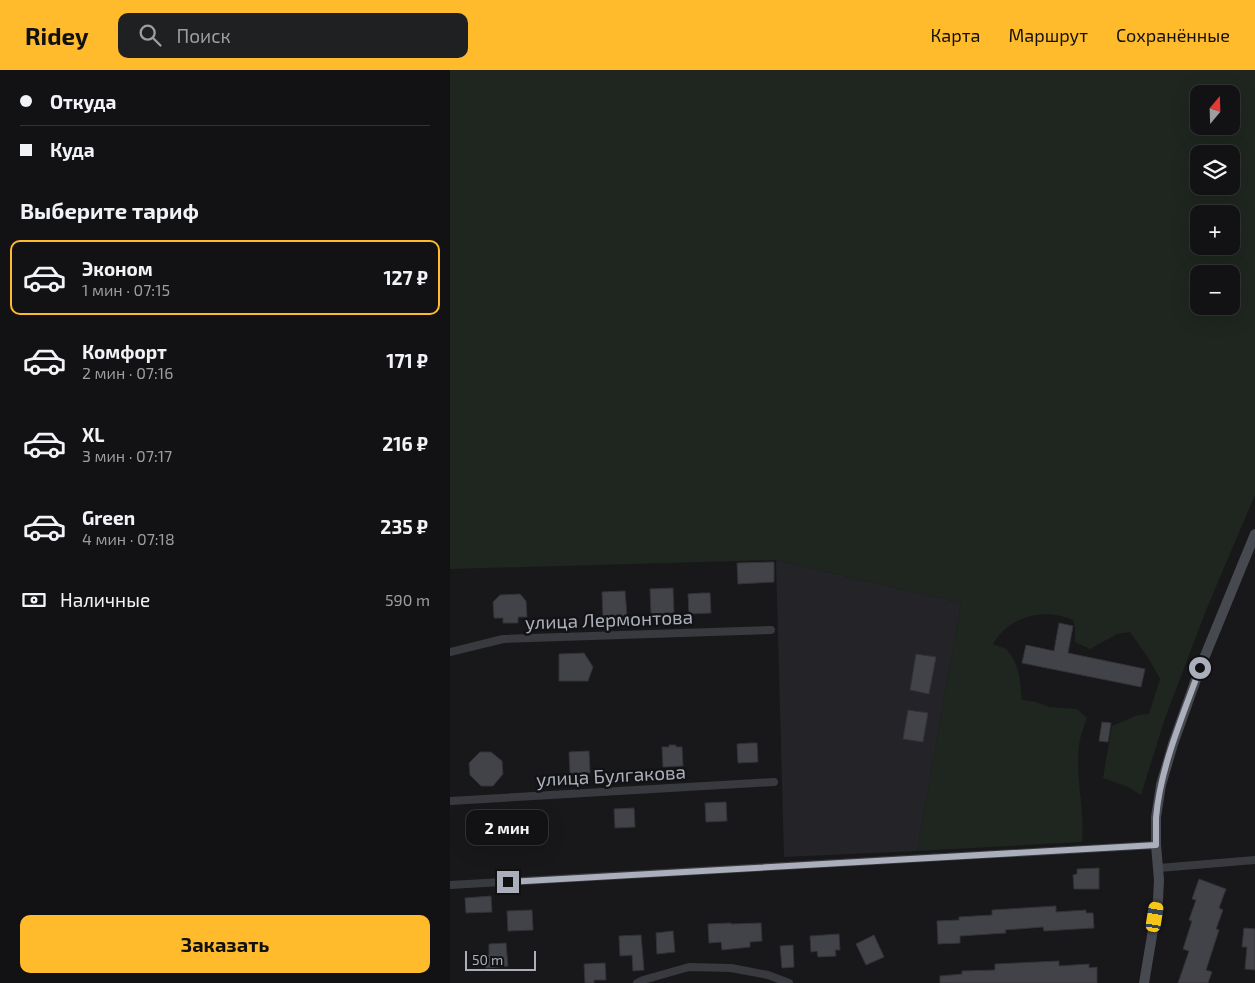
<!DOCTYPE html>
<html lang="ru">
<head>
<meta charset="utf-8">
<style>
  :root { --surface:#121214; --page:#1f2022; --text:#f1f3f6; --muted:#9c9ea0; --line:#313234; --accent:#ffbb2c }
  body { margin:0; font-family:"Exo 2",sans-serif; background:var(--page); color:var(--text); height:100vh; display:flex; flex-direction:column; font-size:19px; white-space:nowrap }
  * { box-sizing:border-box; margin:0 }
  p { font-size:16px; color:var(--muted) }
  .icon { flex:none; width:28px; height:28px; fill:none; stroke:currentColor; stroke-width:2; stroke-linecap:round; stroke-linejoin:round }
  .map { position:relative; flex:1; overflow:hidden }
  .side { display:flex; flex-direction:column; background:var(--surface); width:450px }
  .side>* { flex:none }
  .banner { display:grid; align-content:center; height:110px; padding:0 20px; background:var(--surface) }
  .needle { width:32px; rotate:19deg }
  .controls { position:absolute; left:740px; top:15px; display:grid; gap:10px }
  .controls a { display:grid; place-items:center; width:50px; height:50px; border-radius:10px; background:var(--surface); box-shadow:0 5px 20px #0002,0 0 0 1px var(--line); font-size:25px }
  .scale { position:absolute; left:15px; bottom:12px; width:71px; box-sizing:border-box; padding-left:5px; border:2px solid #aaafbb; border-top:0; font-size:14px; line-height:18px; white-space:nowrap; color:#aaafbb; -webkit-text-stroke:4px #131316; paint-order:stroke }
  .end { position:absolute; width:22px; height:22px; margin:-11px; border:6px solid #aaafbb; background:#111; box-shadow:0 0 0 2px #111 }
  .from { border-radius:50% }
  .bubble { position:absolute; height:35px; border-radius:10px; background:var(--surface); box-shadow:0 5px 20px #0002,0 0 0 1px var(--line); font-size:16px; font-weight:700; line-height:35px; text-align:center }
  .car { position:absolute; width:15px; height:30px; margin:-15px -8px; border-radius:6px; box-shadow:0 0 4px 1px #0007; background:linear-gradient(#f5c518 24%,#345 0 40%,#f5c518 0 76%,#345 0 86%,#f5c518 0) }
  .banner b { display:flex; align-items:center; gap:18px; height:48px; font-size:19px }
  .banner b+b { border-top:1px solid var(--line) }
  .banner i { width:12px; height:12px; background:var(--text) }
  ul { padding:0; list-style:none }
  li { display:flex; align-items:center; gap:15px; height:75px; margin:0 10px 8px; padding:0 10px; border:2px solid transparent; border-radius:10px }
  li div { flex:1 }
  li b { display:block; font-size:19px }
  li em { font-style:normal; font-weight:700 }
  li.current { border-color:var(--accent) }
  li>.icon { width:45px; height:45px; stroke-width:1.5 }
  h2 { padding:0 20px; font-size:22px; line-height:60px }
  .pay { display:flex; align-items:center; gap:12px; height:55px; padding:0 20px; font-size:19px }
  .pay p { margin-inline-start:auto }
  .cta { display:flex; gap:10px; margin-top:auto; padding:10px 20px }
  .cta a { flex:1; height:58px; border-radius:10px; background:var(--accent); color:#111; font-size:20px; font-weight:700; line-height:58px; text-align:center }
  header { display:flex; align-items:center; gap:30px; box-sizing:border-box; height:70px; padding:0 25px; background:var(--accent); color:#111 }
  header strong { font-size:24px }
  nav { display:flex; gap:28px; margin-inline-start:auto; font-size:18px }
  .search { width:350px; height:45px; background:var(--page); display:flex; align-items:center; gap:12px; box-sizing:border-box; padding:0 18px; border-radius:10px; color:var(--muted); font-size:19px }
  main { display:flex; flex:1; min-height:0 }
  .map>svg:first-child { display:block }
  .built { fill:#242428 }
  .green { fill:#1e261f; fill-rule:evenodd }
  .building { fill:#424348; stroke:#323237 }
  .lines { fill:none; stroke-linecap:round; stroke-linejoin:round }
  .street { stroke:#393a40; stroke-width:8 }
  .secondary { stroke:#474950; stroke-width:10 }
  .route { stroke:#aaafbb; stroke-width:6 }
  .labels { text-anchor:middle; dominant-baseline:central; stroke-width:5; stroke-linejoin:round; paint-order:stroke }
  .street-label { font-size:19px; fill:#aaafbb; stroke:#131316 }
</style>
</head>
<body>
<header>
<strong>Ridey</strong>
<div class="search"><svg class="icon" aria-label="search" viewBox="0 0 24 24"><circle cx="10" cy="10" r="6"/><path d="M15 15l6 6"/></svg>Поиск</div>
<nav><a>Карта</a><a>Маршрут</a><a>Сохранённые</a></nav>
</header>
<main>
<section class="side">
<div class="banner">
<b><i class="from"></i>Откуда</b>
<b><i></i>Куда</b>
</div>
<h2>Выберите тариф</h2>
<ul>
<li class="current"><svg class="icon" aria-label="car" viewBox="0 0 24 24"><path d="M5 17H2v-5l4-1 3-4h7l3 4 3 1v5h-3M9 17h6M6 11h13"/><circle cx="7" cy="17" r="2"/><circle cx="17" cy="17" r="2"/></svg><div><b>Эконом</b><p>1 мин · 07:15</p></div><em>127 ₽</em></li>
<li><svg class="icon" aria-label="car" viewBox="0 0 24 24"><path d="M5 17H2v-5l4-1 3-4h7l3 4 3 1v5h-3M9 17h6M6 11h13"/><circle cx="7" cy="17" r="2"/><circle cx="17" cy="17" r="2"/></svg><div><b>Комфорт</b><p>2 мин · 07:16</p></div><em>171 ₽</em></li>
<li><svg class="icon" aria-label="car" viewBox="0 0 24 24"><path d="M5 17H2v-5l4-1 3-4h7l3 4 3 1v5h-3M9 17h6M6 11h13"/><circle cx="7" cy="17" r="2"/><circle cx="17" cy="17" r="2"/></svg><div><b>XL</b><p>3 мин · 07:17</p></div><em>216 ₽</em></li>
<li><svg class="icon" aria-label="car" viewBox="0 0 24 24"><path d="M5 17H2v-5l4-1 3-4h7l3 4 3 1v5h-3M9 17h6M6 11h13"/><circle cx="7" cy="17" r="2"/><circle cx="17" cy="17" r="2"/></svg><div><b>Green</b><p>4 мин · 07:18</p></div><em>235 ₽</em></li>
</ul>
<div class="pay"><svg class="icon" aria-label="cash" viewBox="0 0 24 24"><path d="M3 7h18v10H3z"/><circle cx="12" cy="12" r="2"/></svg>Наличные<p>590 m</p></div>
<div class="cta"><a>Заказать</a></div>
</section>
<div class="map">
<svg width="805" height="913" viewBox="0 0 805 913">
  <rect width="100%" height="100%" fill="#18181b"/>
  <!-- built -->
  <polygon class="built" points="326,490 511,533 467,781 334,787"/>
  <!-- green -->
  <path class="green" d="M 0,0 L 805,0 L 805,425 L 757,538 L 715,648 L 691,725 L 678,717 L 653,708 L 662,656 L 688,645 L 699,644 L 710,609 L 699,589 L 680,562 L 667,564 L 640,579 L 625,572 L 625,558 L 623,550 C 593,537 560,546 543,574 C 547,576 554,577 557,580 C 570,594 570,613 572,630 L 586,632 L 599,637 L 627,639 L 637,648 C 634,657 630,666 629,675 C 625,706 635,740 632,772 L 467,781 L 511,533 L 326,490 L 0,499 ZM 749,24 L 781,24 L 781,56 L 749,56 ZM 749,84 L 781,84 L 781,116 L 749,116 ZM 749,144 L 781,144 L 781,176 L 749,176 ZM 749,204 L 781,204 L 781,236 L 749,236 Z"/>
  <!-- building -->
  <g class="building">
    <polygon points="324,492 324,512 288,514 287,493"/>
    <polygon points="223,518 224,543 217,543 218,548 209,548 209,544 201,544 200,519"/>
    <polygon points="175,521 177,546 170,546 170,551 161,551 161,547 153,547 152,522"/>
    <polygon points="252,523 260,523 261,543 239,544 238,524"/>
    <polygon points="70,524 76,531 77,547 68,547 68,553 53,553 53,548 44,548 43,532 50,525"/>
    <polygon points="609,553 623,556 618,583 695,599 691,617 572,593 576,575 604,581"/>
    <polygon points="134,583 143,597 138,611 109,611 109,584"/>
    <polygon points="466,584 486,587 479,624 460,620"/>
    <polygon points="458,640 478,643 473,672 453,669"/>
    <polygon points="652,652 661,653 658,672 649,671"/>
    <polygon points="301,673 307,673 308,692 288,693 287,674"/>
    <polygon points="219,675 226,675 226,677 232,677 233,696 213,697 212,677 219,677"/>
    <polygon points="139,681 140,703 120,704 119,682"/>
    <polygon points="30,682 41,682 52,691 53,704 43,716 31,716 20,705 19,693"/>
    <polygon points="276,732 277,751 256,752 255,733"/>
    <polygon points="184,738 185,757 165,758 164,739"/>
    <polygon points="93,743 94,763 73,764 72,744"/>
    <polygon points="649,798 649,819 624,819 623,805 627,804 627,799"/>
    <polygon points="749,809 776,819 769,838 773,840 766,859 769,860 756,900 762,902 758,913 728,913 739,881 733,879 742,851 739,850 746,830 742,829"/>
    <polygon points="41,826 42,842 16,843 15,828"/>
    <polygon points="606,836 606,842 636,840 636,843 643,843 644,858 594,861 593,857 555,860 556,863 510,866 510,873 488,874 487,851 509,850 509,847 542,845 542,840"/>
    <polygon points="82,840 83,860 58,861 57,841"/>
    <polygon points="281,853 281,854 311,853 312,871 300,872 300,877 272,880 271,872 259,873 258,854"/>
    <polygon points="794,858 805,859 805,900 795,899 797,877 792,877"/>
    <polygon points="223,861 225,882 207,884 206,863"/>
    <polygon points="389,864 390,880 385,880 386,886 368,887 367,881 361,882 360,866"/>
    <polygon points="191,865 194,900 183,901 182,885 170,886 169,866"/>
    <polygon points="424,865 434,887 416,895 406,874"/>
    <polygon points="56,873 58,896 36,898 35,885 39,885 39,874"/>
    <polygon points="343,875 344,897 332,898 330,876"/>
    <polygon points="609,891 609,896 639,894 639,898 647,897 647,913 490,913 490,906 512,904 512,901 545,900 545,894"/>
    <polygon points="155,893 156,910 144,910 144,913 135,913 134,894"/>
  </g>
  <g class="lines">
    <!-- street -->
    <g class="street">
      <polyline points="0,582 53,569 321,560"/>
      <polyline points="0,731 324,712"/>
      <polyline points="709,798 805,790"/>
      <polyline points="0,815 706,775"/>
      <polyline points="187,913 193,910 239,897 281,898 318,905 339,913"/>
    </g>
    <!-- secondary -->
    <polyline class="secondary" points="694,913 708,830 709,810 706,775 706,747 711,715 723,674 750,598 805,464"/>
  </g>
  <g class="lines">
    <!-- route -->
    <path class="route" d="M 58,812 L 706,775 C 706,766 706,757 706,748 C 710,698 733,645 750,598"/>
  </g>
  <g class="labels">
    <!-- street labels -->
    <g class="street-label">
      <text transform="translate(159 549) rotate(-2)">улица Лермонтова</text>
      <text transform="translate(161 705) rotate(-3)">улица Булгакова</text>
    </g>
  </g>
</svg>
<div class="controls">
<a><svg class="needle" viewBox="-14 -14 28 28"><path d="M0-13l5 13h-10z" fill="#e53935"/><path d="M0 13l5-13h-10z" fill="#9c9ea0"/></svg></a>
<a><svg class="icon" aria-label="layers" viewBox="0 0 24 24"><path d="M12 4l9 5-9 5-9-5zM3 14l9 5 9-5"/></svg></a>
<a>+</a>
<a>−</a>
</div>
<div class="scale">50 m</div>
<i class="end from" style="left:750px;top:598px"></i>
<i class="end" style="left:58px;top:812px"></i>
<div class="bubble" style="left:16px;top:740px;width:82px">2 мин</div>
<i class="car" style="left:705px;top:847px;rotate:9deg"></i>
</div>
</main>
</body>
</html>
